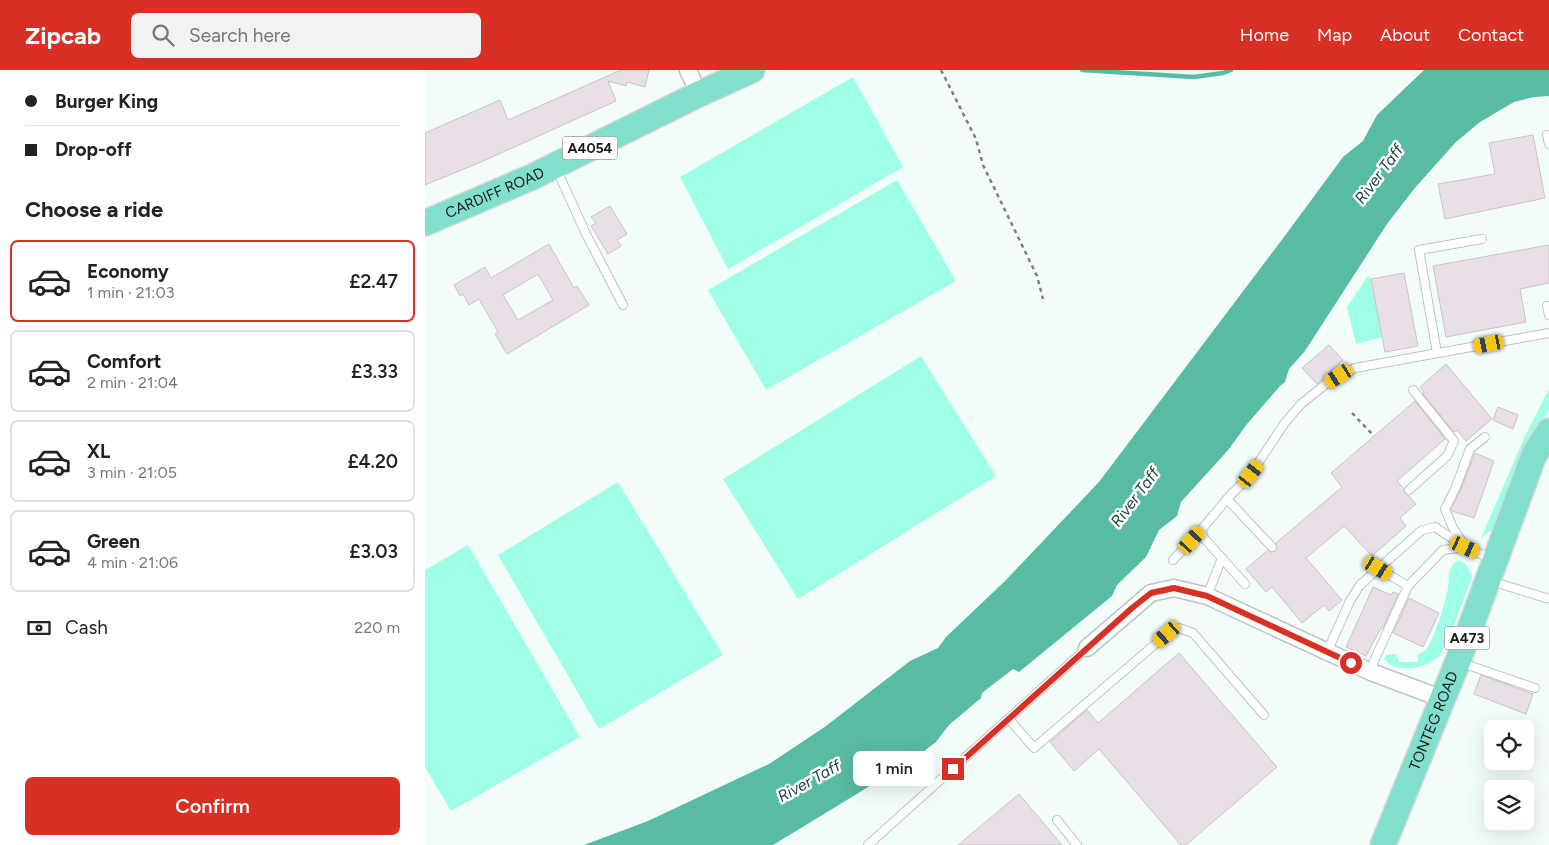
<!DOCTYPE html>
<html lang="en">
<head>
<meta charset="utf-8">
<style>
  :root { --surface:#fff; --page:#f2f2f2; --text:#222; --muted:#767676; --line:#e0e0e0; --accent:#d93025 }
  body { margin:0; font-family:Figtree,sans-serif; background:var(--page); color:var(--text); height:100vh; display:flex; flex-direction:column; font-size:19px; white-space:nowrap }
  * { box-sizing:border-box; margin:0 }
  p { font-size:16px; color:var(--muted) }
  .icon { flex:none; width:28px; height:28px; fill:none; stroke:currentColor; stroke-width:2; stroke-linecap:round; stroke-linejoin:round }
  .map { position:relative; flex:1; overflow:hidden }
  .sheet { display:flex; flex-direction:column; background:var(--surface); width:425px }
  .sheet>* { flex:none }
  .top-card { display:grid; align-content:center; height:110px; padding:0 25px; background:var(--surface) }
  .tools { position:absolute; left:1059px; top:650px; display:grid; gap:10px }
  .tools a { display:grid; place-items:center; width:50px; height:50px; border-radius:8px; background:var(--surface); box-shadow:0 5px 20px #0002; font-size:25px }
  .end { position:absolute; width:22px; height:22px; margin:-11px; border:6px solid #d93025; background:#fff; box-shadow:0 0 0 2px #fff }
  .from { border-radius:50% }
  .bubble { position:absolute; height:35px; border-radius:8px; background:var(--surface); box-shadow:0 5px 20px #0002; font-size:16px; font-weight:600; line-height:35px; text-align:center }
  .car { position:absolute; width:15px; height:30px; margin:-15px -8px; border-radius:6px; box-shadow:0 0 4px 1px #0007; background:linear-gradient(#f5c518 24%,#345 0 40%,#f5c518 0 76%,#345 0 86%,#f5c518 0) }
  .top-card b { display:flex; align-items:center; gap:18px; height:48px; font-size:19px }
  .top-card b+b { border-top:1px solid var(--line) }
  .top-card i { width:12px; height:12px; background:var(--text) }
  ul { padding:0; list-style:none }
  li { display:flex; align-items:center; gap:15px; height:82px; margin:0 10px 8px; padding:0 15px; border:2px solid var(--line); border-radius:8px }
  li div { flex:1 }
  li b { display:block; font-size:19px }
  li em { font-style:normal; font-weight:600 }
  li.on { border-color:var(--accent) }
  li>.icon { width:45px; height:45px; stroke-width:1.5 }
  h2 { padding:0 25px; font-size:22px; line-height:60px }
  .pay { display:flex; align-items:center; gap:12px; height:55px; padding:0 25px; font-size:19px }
  .pay p { margin-inline-start:auto }
  .action { display:flex; gap:10px; margin-top:auto; padding:10px 25px }
  .action a { flex:1; height:58px; border-radius:8px; background:var(--accent); color:#fff; font-size:20px; font-weight:600; line-height:58px; text-align:center }
  header { display:flex; align-items:center; gap:30px; box-sizing:border-box; height:70px; padding:0 25px; background:var(--accent); color:#fff }
  header strong { font-size:24px }
  nav { display:flex; gap:28px; margin-inline-start:auto; font-size:18px }
  .search { width:350px; height:45px; background:var(--page); display:flex; align-items:center; gap:12px; box-sizing:border-box; padding:0 18px; border-radius:8px; color:var(--muted); font-size:19px }
  main { display:flex; flex:1; min-height:0 }
  .map>svg:first-child { display:block }
  .green { fill:#9fffe6 }
  .water { fill:#58bba4 }
  .lines { fill:none; stroke-linecap:round; stroke-linejoin:round }
  .stream { stroke:#58bba4; stroke-width:4.5 }
  .building { fill:#e8e0e6; stroke:#cac1c8; fill-rule:evenodd }
  .lane-casing { stroke:#bbc6c2; stroke-width:10 }
  .street-casing { stroke:#bbc6c2; stroke-width:19 }
  .primary-casing { stroke:#dadada; stroke-width:28 }
  .path { stroke:#79807e; stroke-width:2.5; stroke-dasharray:4 4; stroke-linecap:butt }
  .lane { stroke:#fff; stroke-width:8 }
  .street { stroke:#fff; stroke-width:16 }
  .primary { stroke:#82dfcd; stroke-width:25 }
  .route { stroke:#d93025; stroke-width:6 }
  .labels { text-anchor:middle; dominant-baseline:central; stroke-width:5; stroke-linejoin:round; paint-order:stroke }
  .shield { fill:#fff; stroke:#5c5f5e; stroke-width:1 }
  .shield-label { font-size:14px; font-weight:bold; fill:#161a19 }
  .street-label { font-size:15px; fill:#161a19; stroke:#fff }
  .water-label { font-size:16px; font-style:italic; fill:#19463c; stroke:#fff }
</style>
</head>
<body>
<header>
<strong>Zipcab</strong>
<div class="search"><svg class="icon" aria-label="search" viewBox="0 0 24 24"><circle cx="10" cy="10" r="6"/><path d="M15 15l6 6"/></svg>Search here</div>
<nav><a>Home</a><a>Map</a><a>About</a><a>Contact</a></nav>
</header>
<main>
<section class="sheet">
<div class="top-card">
<b><i class="from"></i>Burger King</b>
<b><i></i>Drop-off</b>
</div>
<h2>Choose a ride</h2>
<ul>
<li class="on"><svg class="icon" aria-label="car" viewBox="0 0 24 24"><path d="M5 17H2v-5l4-1 3-4h7l3 4 3 1v5h-3M9 17h6M6 11h13"/><circle cx="7" cy="17" r="2"/><circle cx="17" cy="17" r="2"/></svg><div><b>Economy</b><p>1 min · 21:03</p></div><em>£2.47</em></li>
<li><svg class="icon" aria-label="car" viewBox="0 0 24 24"><path d="M5 17H2v-5l4-1 3-4h7l3 4 3 1v5h-3M9 17h6M6 11h13"/><circle cx="7" cy="17" r="2"/><circle cx="17" cy="17" r="2"/></svg><div><b>Comfort</b><p>2 min · 21:04</p></div><em>£3.33</em></li>
<li><svg class="icon" aria-label="car" viewBox="0 0 24 24"><path d="M5 17H2v-5l4-1 3-4h7l3 4 3 1v5h-3M9 17h6M6 11h13"/><circle cx="7" cy="17" r="2"/><circle cx="17" cy="17" r="2"/></svg><div><b>XL</b><p>3 min · 21:05</p></div><em>£4.20</em></li>
<li><svg class="icon" aria-label="car" viewBox="0 0 24 24"><path d="M5 17H2v-5l4-1 3-4h7l3 4 3 1v5h-3M9 17h6M6 11h13"/><circle cx="7" cy="17" r="2"/><circle cx="17" cy="17" r="2"/></svg><div><b>Green</b><p>4 min · 21:06</p></div><em>£3.03</em></li>
</ul>
<div class="pay"><svg class="icon" aria-label="cash" viewBox="0 0 24 24"><path d="M3 7h18v10H3z"/><circle cx="12" cy="12" r="2"/></svg>Cash<p>220 m</p></div>
<div class="action"><a>Confirm</a></div>
</section>
<div class="map">
<svg width="1124" height="775" viewBox="0 0 1124 775">
  <rect width="100%" height="100%" fill="#f2fdf9"/>
  <!-- green -->
  <g class="green">
    <polygon points="428,7 478,97 303,199 255,107"/>
    <polygon points="472,110 531,211 341,320 283,220"/>
    <polygon points="943,206 946,209 957,267 931,274 922,237"/>
    <polygon points="496,286 571,406 373,529 298,409"/>
    <polygon points="1124,319 1124,339 1098,382 1067,460 1056,468 1100,366"/>
    <polygon points="193,412 298,585 174,659 73,485"/>
    <polygon points="43,475 155,667 26,741 0,697 0,500"/>
    <path d="M 1033,490 C 1042,493 1045,499 1047,508 C 1041,522 1022,578 1014,586 C 1005,594 995,598 983,598 C 974,599 964,596 959,588 L 961,585 L 971,584 L 974,592 L 993,592 L 992,585 C 995,583 1000,581 1002,578 C 1009,569 1021,531 1023,518 C 1025,505 1021,500 1033,490 Z"/>
  </g>
  <!-- water -->
  <polygon class="water" points="999,0 1124,0 1124,26 1109,27 1089,32 1055,52 1031,72 989,119 962,154 880,281 864,299 860,312 855,316 822,354 804,379 756,432 752,446 734,460 721,487 692,515 687,526 594,602 588,599 557,623 556,628 524,655 511,672 486,691 348,775 159,775 223,751 344,694 401,656 485,591 513,578 521,567 580,511 674,412 859,167 918,87 938,71 952,45"/>
  <g class="lines">
    <!-- stream -->
    <polyline class="stream" points="657,0 769,7 798,3 806,0"/>
  </g>
  <!-- building -->
  <g class="building">
    <polygon points="196,0 224,0 220,17 202,12 201,16 183,11 191,31 56,92 0,115 0,63 75,30 83,50"/>
    <polygon points="1108,65 1120,128 1020,149 1013,114 1070,104 1064,73"/>
    <polygon points="185,136 202,164 192,170 196,176 183,184 166,156 171,153 166,147"/>
    <path d="M 124,174 L 149,218 L 152,216 L 164,235 L 82,284 L 70,264 L 73,262 L 54,229 L 44,235 L 38,224 L 35,226 L 29,215 L 60,197 L 66,208 ZM 113,204 L 128,230 L 93,250 L 78,225 Z"/>
    <polygon points="1124,175 1124,213 1095,219 1101,252 1021,267 1008,196"/>
    <polygon points="979,203 993,276 960,282 946,209"/>
    <polygon points="904,275 918,290 892,314 877,298"/>
    <polygon points="1021,294 1067,349 1041,371 1032,360 1029,362 998,324 999,322 995,317"/>
    <polygon points="990,331 1020,369 972,411 979,419 980,423 984,426 991,434 975,448 981,456 947,486 919,456 881,488 917,530 904,541 899,535 877,553 847,517 841,522 821,499 843,480 846,482 850,481 852,478 851,473 917,417 906,403"/>
    <polygon points="1073,337 1093,345 1088,359 1068,350"/>
    <polygon points="1050,383 1069,391 1049,448 1027,441 1026,439 1036,419"/>
    <polygon points="948,517 966,525 968,522 973,524 958,558 956,558 941,586 921,577"/>
    <polygon points="984,528 1014,543 998,577 968,563"/>
    <polygon points="754,583 852,697 761,775 756,775 674,679 649,701 625,672 662,640 673,653"/>
    <polygon points="1056,605 1108,624 1101,644 1049,624"/>
    <polygon points="594,724 637,775 533,775"/>
  </g>
  <g class="lines">
    <defs>
      <g id="lane">
        <polyline points="1122,65 1124,74"/>
        <polyline points="131,98 161,164 198,235"/>
        <polyline points="1124,236 1122,236 1124,245"/>
        <polyline points="1012,283 994,180 1057,169"/>
        <polyline points="984,420 1022,386 1029,371 988,320"/>
        <polyline points="802,429 847,477"/>
        <polyline points="1038,473 1028,458 1020,439 1031,417 1045,379 1060,367"/>
        <polyline points="748,490 777,459"/>
        <polyline points="953,498 983,516 1018,480 1040,477 1067,489"/>
        <polyline points="1066,511 1124,529"/>
        <polyline points="820,514 778,467 777,459 802,429 826,404 859,354 876,334 901,314 930,298 1124,263"/>
        <polyline points="782,526 797,488"/>
        <polyline points="902,582 925,531 935,515 997,460 1010,457 1040,477"/>
        <polyline points="1037,593 1110,618"/>
        <polyline points="946,602 949,591 983,516"/>
        <polyline points="584,649 609,678 742,564 754,558 768,563 839,645"/>
        <polyline points="632,750 652,775"/>
        <polyline points="443,775 662,578"/>
      </g>
      <g id="street">
        <polyline points="263,0 274,24"/>
        <polyline points="662,578 726,523 749,518 782,526 946,602 1018,629"/>
      </g>
      <g id="primary">
        <path id="s1" d="M 0,153 L 107,107 L 274,24 L 327,0"/>
        <path id="s2" d="M 958,775 L 1033,591 L 1109,385 L 1124,361"/>
      </g>
    </defs>
    <!-- lane casing -->
    <use href="#lane" class="lane-casing"/>
    <!-- street casing -->
    <use href="#street" class="street-casing"/>
    <!-- primary casing -->
    <use href="#primary" class="primary-casing"/>
    <!-- path -->
    <g class="path">
      <polyline points="516,0 551,69 558,95 612,206 618,229"/>
      <polyline points="927,343 949,366"/>
    </g>
    <!-- lane -->
    <use href="#lane" class="lane"/>
    <!-- street -->
    <use href="#street" class="street"/>
    <!-- primary -->
    <use href="#primary" class="primary"/>
  </g>
  <g class="lines">
    <!-- route -->
    <polyline class="route" points="528,699 707,538 726,523 749,518 782,526 926,593"/>
  </g>
  <g class="labels">
    <!-- shield labels -->
    <g class="shield">
      <rect x="137.5" y="66.5" width="55" height="23" rx="4"/>
      <rect x="1019.5" y="556.5" width="45" height="23" rx="4"/>
    </g>
    <g class="shield-label">
      <text x="165" y="78">A4054</text>
      <text x="1042" y="568">A473</text>
    </g>
    <!-- street labels -->
    <g class="street-label">
      <text stroke="none"><textPath href="#s1" startOffset="76">CARDIFF ROAD</textPath></text>
      <text stroke="none"><textPath href="#s2" startOffset="134">TONTEG ROAD</textPath></text>
    </g>
    <!-- water labels -->
    <g class="water-label">
      <text transform="translate(954 104) rotate(-53)">River Taff</text>
      <text transform="translate(710 427) rotate(-53)">River Taff</text>
      <text transform="translate(384 711) rotate(-29)">River Taff</text>
    </g>
  </g>
</svg>
<div class="tools">
<a><svg class="icon" aria-label="locate" viewBox="0 0 24 24"><circle cx="12" cy="12" r="6"/><path d="M12 2v4M12 18v4M2 12h4M18 12h4"/></svg></a>
<a><svg class="icon" aria-label="layers" viewBox="0 0 24 24"><path d="M12 4l9 5-9 5-9-5zM3 14l9 5 9-5"/></svg></a>
</div>
<i class="end from" style="left:926px;top:593px"></i>
<i class="end" style="left:528px;top:699px"></i>
<div class="bubble" style="left:428px;top:681px;width:82px">1 min</div>
<i class="car" style="left:1064px;top:274px;rotate:259deg"></i>
<i class="car" style="left:914px;top:306px;rotate:237deg"></i>
<i class="car" style="left:826px;top:404px;rotate:38deg"></i>
<i class="car" style="left:767px;top:470px;rotate:42deg"></i>
<i class="car" style="left:1040px;top:477px;rotate:114deg"></i>
<i class="car" style="left:953px;top:498px;rotate:121deg"></i>
<i class="car" style="left:742px;top:564px;rotate:229deg"></i>
</div>
</main>
</body>
</html>
